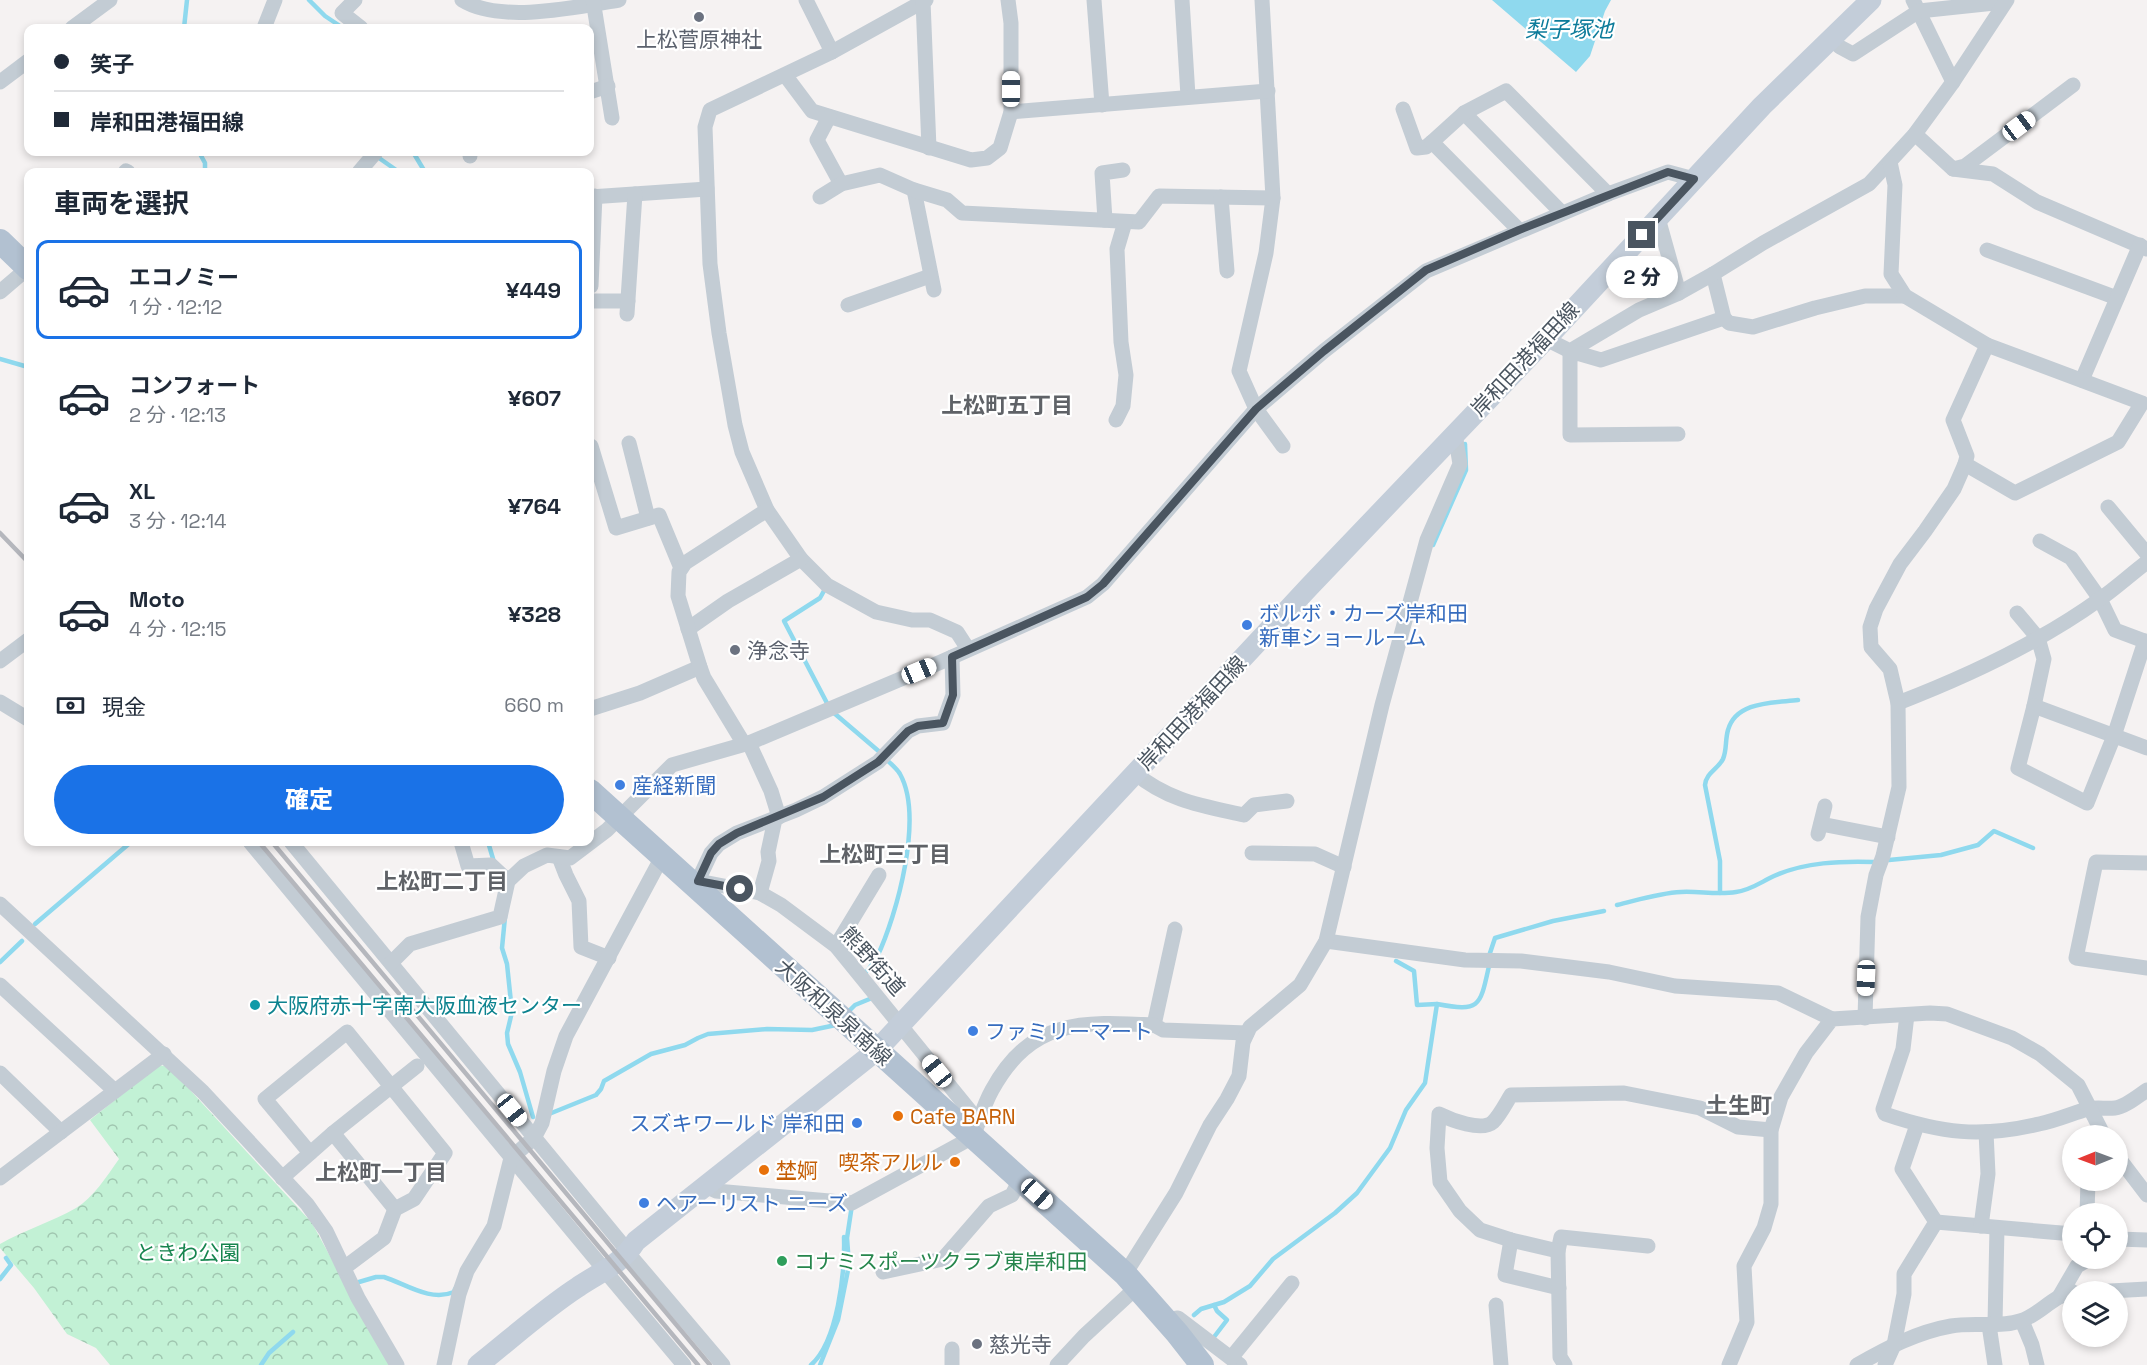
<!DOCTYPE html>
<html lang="ja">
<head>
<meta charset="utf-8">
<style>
  :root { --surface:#fff; --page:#f2f2f3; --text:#1f2937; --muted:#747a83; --line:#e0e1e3; --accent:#1a72e7 }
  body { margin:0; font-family:"Space Grotesk","Noto Sans JP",sans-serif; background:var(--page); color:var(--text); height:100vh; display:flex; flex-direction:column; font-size:22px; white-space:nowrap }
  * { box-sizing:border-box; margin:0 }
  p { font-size:20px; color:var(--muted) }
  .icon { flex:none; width:33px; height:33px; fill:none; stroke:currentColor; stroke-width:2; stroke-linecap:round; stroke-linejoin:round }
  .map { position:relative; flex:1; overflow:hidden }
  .sheet { position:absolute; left:24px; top:168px; width:570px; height:678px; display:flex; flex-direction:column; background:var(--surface); border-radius:12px; box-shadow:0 3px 9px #0003 }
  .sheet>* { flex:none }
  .top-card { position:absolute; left:24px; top:24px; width:570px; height:132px; border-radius:12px; box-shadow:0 3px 9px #0003; display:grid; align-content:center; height:132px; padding:0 30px; background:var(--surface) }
  .needle { width:39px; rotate:269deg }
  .tools { position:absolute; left:2062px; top:1125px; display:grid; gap:12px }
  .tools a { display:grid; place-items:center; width:66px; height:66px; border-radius:50%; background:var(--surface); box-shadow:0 3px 9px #0003; font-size:30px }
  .end { position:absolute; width:27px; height:27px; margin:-14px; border:8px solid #4a5560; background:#fff; box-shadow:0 0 0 3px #fff }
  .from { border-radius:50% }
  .bubble { position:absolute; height:42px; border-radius:21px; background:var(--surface); box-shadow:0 3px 9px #0003; font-size:20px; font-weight:800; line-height:42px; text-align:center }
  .car { position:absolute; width:18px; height:36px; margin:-18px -9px; border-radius:8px; box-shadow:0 0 4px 2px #0007; background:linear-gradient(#fff 24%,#345 0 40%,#fff 0 76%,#345 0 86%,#fff 0) }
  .top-card b { display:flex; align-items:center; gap:21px; height:57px; font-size:22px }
  .top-card b+b { border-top:2px solid var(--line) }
  .top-card i { width:15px; height:15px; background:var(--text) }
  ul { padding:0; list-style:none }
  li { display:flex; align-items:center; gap:18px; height:99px; margin:0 12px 9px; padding:0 18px; border:3px solid transparent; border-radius:12px }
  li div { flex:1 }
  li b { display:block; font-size:22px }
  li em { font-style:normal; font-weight:800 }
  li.current { border-color:var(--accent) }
  li>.icon { width:54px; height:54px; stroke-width:1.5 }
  h2 { padding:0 30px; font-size:27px; line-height:72px }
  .pay { display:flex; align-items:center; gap:15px; height:66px; padding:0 30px; font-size:22px }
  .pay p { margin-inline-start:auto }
  .primary-button { display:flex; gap:12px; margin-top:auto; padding:12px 30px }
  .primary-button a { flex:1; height:69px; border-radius:36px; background:var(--accent); color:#fff; font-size:24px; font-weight:800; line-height:69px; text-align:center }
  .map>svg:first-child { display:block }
  .park { fill:url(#park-crowns) }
  .water { fill:#8fd9ee }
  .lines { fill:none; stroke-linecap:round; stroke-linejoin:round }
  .stream { stroke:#8fd9ee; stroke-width:4.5 }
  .street { stroke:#c3ccd4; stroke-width:15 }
  .secondary { stroke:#c3cdd9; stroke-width:21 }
  .primary { stroke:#b2c1d1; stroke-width:24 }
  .rail { stroke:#b5b7bd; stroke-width:4.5 }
  .route { stroke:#4a5560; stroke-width:8 }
  .worship-dot { fill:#6b7280; stroke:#fff; stroke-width:2 }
  .shop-dot { fill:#3f7fe0; stroke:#fff; stroke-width:2 }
  .culture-dot { fill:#0f9aa8; stroke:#fff; stroke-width:2 }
  .food-dot { fill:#e8710a; stroke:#fff; stroke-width:2 }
  .leisure-dot { fill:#2e9e5b; stroke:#fff; stroke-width:2 }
  .labels { text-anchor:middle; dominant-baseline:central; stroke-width:4.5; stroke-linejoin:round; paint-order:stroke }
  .worship-label { font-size:21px; fill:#5b616d; stroke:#fff; text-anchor:start }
  .street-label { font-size:21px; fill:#4a5560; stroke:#fff }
  .shop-label { font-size:21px; fill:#366cbe; stroke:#fff; text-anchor:start }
  .culture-label { font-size:21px; fill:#0d838f; stroke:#fff; text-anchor:start }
  .food-label { font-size:21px; fill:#c56008; stroke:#fff; text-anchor:start }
  .park-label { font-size:21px; fill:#17854f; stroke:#fff }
  .leisure-label { font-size:21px; fill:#27864d; stroke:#fff; text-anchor:start }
  .water-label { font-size:22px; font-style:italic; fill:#0c7b9a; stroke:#fff }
  .neighbourhood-label { font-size:22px; font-weight:bold; fill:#5f6267; stroke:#fff }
</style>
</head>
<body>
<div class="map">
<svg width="2147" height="1365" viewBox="0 0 2147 1365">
  <defs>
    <pattern id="park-crowns" width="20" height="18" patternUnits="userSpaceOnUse" patternTransform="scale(1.5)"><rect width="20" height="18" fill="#c2f1d5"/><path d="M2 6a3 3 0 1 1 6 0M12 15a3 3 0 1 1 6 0" fill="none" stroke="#a0c6b0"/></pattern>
  </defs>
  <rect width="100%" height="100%" fill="#f5f2f2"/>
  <!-- park -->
  <path class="park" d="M 159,1065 L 169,1067 L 312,1223 L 389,1365 L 110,1365 L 96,1348 L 67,1334 L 34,1288 L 0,1248 L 0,1244 C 24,1230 52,1222 76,1208 C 93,1198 107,1176 119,1159 L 90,1120 Z"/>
  <!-- water -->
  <polygon class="water" points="1492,0 1611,0 1605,11 1590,56 1576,72"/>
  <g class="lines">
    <!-- stream -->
    <g class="stream">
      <polyline points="309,0 325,16 343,28"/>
      <polyline points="184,28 187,0"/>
      <polyline points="199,152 205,163 205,172"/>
      <polyline points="359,152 367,154"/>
      <polyline points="413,152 425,172"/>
      <polyline points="379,158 399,172"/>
      <polyline points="0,359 28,367"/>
      <polyline points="1433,545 1466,470 1465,444"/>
      <polyline points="825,589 820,598 784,621 828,705"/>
      <polyline points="834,713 882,754"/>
      <polyline points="488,842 494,862"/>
      <polyline points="1889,860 1941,855 1978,845 1994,831 2033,848"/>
      <path d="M 1720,893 L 1720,861 L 1705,785 C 1706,773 1718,769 1723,759 C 1727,750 1725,740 1728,730 C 1736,701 1773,703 1798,700"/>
      <path d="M 1617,905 C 1638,900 1659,893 1681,892 C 1699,891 1718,895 1736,892 C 1751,890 1761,882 1774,876 C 1805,862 1841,861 1874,862"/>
      <polyline points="505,917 502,948 507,964 512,1012 507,1033 508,1044 520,1072 533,1117"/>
      <polyline points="35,924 131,842"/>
      <polyline points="1489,956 1495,938 1553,921 1604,911"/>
      <polyline points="1396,961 1414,971 1417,1005 1437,1004"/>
      <polyline points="0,962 22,941"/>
      <path d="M 863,976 C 868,970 873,964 877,957 C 897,915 924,817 900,774 C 897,769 892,765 888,761"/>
      <polyline points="847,1013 855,1005 872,998"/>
      <polyline points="549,1114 596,1095 601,1089 604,1081 651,1054 685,1045 698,1038 708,1034 767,1029 812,1030 836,1025"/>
      <polyline points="0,1279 11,1265 6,1258"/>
      <path d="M 359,1282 L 376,1277 L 384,1277 C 406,1284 430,1302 454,1292 L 455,1289"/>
      <polyline points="1214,1305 1217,1311 1227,1320 1214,1337"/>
      <path d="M 1194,1315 L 1201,1309 L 1224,1302 L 1250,1286 L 1273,1259 L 1335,1213 L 1357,1193 L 1390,1148 L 1406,1110 L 1425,1083 L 1437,1004 C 1480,1012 1480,1007 1489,966"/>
      <polyline points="261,1365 269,1353 293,1332"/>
      <path d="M 811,1365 C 838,1341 845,1272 844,1237"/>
      <polyline points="820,1365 838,1320 849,1265 847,1238 852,1205"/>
    </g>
    <!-- street -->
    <g class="street">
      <polyline points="355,0 342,13 361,28"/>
      <path d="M 462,0 C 500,24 577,7 619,0"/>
      <polyline points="593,0 612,118"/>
      <polyline points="806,0 832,52"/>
      <polyline points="926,0 832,52 710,110 705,127 710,264 719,333 735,425 742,452 767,510 801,559 827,585 876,612 912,620 930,620 957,632 968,649"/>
      <polyline points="1094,0 1102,105"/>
      <polyline points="1182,0 1188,96"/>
      <polyline points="1262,0 1273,198 1266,253 1239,371 1256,409 1283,446"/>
      <polyline points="1913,0 1953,82"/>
      <polyline points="923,1 929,148"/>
      <polyline points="72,28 110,0"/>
      <polyline points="264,28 275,0"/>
      <polyline points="1830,38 1840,47 1853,54 1919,11 2004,2"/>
      <polyline points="785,75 812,111 971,160 987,158 1000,148 1011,112 1011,23 1008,0"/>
      <polyline points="0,82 28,61"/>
      <polyline points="590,92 608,86"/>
      <polyline points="1403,109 1417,148 1426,147 1432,142"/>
      <polyline points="1011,112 1268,91"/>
      <polyline points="1464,113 1562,213"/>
      <polyline points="829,117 817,140 841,184"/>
      <polyline points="1915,134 1953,169 1965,166 2073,85"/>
      <polyline points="470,156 470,152"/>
      <polyline points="1953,169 1993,174 2037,202 2147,249"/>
      <polyline points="125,172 126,171 128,172"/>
      <polyline points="359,172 376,152"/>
      <polyline points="914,190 934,290"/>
      <polyline points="590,197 707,189"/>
      <polyline points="820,197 841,184 880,175 914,190 947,200 962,213 1139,222 1159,196 1273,198"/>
      <polyline points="1221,197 1227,271"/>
      <polyline points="1658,218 1679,293"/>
      <polyline points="1105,220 1102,173 1123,170"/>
      <polyline points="1519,230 1432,142 1464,113 1506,91 1608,194"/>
      <polyline points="1987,250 2117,298"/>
      <polyline points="1713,274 1724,318 1729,323 1753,327 1815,308 1865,296 1905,296"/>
      <polyline points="591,286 595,196"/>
      <polyline points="0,292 28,268"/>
      <polyline points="590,301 628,301"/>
      <polyline points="848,305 930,276"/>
      <polyline points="627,314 635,194"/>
      <polyline points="1546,339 1570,351 1639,310 1679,293 1713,274 1763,243 1869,184 1915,134 1953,82 2007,0"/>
      <polyline points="2082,380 2140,245"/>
      <polyline points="1116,420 1123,406 1126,375 1121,342 1117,249 1125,222"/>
      <polyline points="1678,434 1570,435 1570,351 1601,360 1724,318"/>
      <polyline points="629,443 648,518"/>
      <polyline points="591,446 616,528 659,515 681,568"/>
      <polyline points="1965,464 2015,493 2118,442 2142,403 1987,345"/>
      <polyline points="2108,507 2147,554"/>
      <polyline points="2040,541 2071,558 2100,599 2115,630 2147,642"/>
      <polyline points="2017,613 2038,638 2044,659 2034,706 2147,748"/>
      <polyline points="688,629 728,601 801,559"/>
      <polyline points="0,661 28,640"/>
      <polyline points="0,702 28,719"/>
      <path d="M 1898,703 C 1968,676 2039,643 2100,599 C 2116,588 2131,574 2147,562"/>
      <polyline points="2034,706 2018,768 2087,803 2114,736 2145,641"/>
      <polyline points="590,709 640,693 700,667"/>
      <polyline points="749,743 771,791 779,817"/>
      <polyline points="744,744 704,678 700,667 678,596 679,572 685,563 767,510"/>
      <path d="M 1135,773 C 1168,801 1204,806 1244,815 L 1254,805 L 1287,801"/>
      <polyline points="1821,824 1888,837"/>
      <polyline points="1818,834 1825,806"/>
      <polyline points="250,842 598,1262"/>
      <polyline points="291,842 622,1244"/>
      <polyline points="461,842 468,866 491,865 508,881"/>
      <polyline points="1252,853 1315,854 1344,867"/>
      <polyline points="559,857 566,875 579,901 581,947 609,958"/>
      <polyline points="2147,863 2096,862 2076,958 2147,968"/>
      <polyline points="698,881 760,893 781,905 836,946 979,1122"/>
      <polyline points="695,887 711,853 719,844 737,833 796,810 823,797 878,762 908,731 918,726 943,723 953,695 952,657"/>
      <polyline points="760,893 769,861 768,852 775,819"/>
      <polyline points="0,904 203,1092 307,1204 326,1231 358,1298 397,1365"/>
      <polyline points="1175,929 1154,1025 1163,1030 1247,1033"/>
      <polyline points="1326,941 1465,960 1521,961 1609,972 1675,986 1778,993 1832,1019"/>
      <polyline points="836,946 879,875"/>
      <polyline points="391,963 410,944 500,917 508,881 524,866 547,855 570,858 607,830 672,765 749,743 941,662 1087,597 1103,584 1256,409 1324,351 1426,271 1608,194 1668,172 1694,179"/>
      <polyline points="0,985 115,1091"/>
      <path d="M 1907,1015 L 1903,1049 L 1883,1109 L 1885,1114 C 1941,1133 1980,1138 2039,1124 C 2055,1121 2071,1114 2087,1109 C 2096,1107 2106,1109 2115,1108 C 2125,1107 2138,1096 2147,1090"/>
      <polyline points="1865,1018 1868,917 1876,875 1883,856 1899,787 1898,703 1890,669 1871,647 1870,627 1876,609 1900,564 1925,531 1954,489 1965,464 1967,456 1953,420 1987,345 1905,296 1891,274 1895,185 1890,162"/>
      <polyline points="0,1073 61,1132"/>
      <polyline points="333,1133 395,1209"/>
      <polyline points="310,1153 265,1099 347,1032 445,1153 414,1199 395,1209 384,1238 344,1268"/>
      <polyline points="2118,1157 2147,1195"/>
      <polyline points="0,1178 164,1054"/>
      <polyline points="282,1178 333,1133 417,1066"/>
      <path d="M 705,1186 L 716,1191 L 852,1203 L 973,1137 C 979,1122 984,1104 992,1090 C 1031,1019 1082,1021 1154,1025"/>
      <polyline points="2087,1214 2088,1180"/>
      <polyline points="1936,1222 2073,1234"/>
      <polyline points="1981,1226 1988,1174 1986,1132"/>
      <polyline points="2118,1239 2147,1240"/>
      <polyline points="1511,1240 1505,1275 1559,1288"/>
      <polyline points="1558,1251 1561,1237 1648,1246"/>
      <polyline points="628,1253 723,1365"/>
      <polyline points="605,1271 684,1365"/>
      <polyline points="883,1272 943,1259 989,1206 1012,1195 1020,1179"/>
      <polyline points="1125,1274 1176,1193 1210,1125 1227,1099 1239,1076 1243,1042 1250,1027 1300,985 1326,941 1382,705 1427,540 1460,464 1455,434"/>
      <polyline points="2092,1292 2147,1289"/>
      <polyline points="2059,1297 2077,1266 2091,1258"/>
      <polyline points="1496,1305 1501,1365"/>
      <polyline points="1166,1320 1178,1318 1240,1365"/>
      <polyline points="2022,1321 2032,1345 2037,1365"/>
      <polyline points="1995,1324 1997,1228"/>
      <polyline points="1989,1325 1995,1365"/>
      <polyline points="1231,1358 1292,1283"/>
      <polyline points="444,1365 459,1294 467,1271 494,1226 511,1158 534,1138 542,1123 554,1071 566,1036 662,857"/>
      <polyline points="952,1365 952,1349"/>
      <polyline points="1057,1365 1084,1336 1137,1287"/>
      <path d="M 1565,1365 L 1560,1357 L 1558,1251 L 1511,1240 L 1480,1230 L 1460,1211 L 1440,1182 L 1437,1148 L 1439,1114 C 1451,1120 1482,1132 1493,1122 C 1500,1115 1506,1103 1511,1095 L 1624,1093 L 1700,1108 L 1738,1127 L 1771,1130"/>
      <polyline points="1729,1365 1747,1322 1744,1266 1764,1228 1771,1204 1771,1130 1781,1097 1806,1053 1832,1019 1930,1013 1947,1014 2012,1038 2040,1054 2078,1085 2104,1136"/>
      <path d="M 1857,1365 C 1887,1348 1917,1332 1951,1326 C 1974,1322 1998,1328 2020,1321 C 2040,1315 2053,1295 2073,1292"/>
      <polyline points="1885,1365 1894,1345 1904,1294 1904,1274 1936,1222 1902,1169 1917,1125"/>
    </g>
    <!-- secondary -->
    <path class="secondary" d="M 478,1365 C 511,1339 544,1309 578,1287 C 600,1272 621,1265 636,1241 L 876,1051 L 1309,587 L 1546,339 L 1762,106 L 1871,0"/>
    <!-- primary -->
    <g class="primary">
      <polyline points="0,241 28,268"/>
      <polyline points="590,791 1125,1274 1177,1333 1202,1365"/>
    </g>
    <!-- rail -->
    <g class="rail">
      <polyline points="0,533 28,562"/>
      <polyline points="259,842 698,1365"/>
      <polyline points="272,842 710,1365"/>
    </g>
  </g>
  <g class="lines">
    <!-- route -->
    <polyline class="route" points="740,889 698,881 711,853 719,844 737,833 823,797 878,762 908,731 918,726 943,723 953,695 952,657 1087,597 1103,584 1256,409 1324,351 1426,270 1519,230 1668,172 1694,179 1642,235"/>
  </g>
  <!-- markers -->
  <g class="worship-dot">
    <circle cx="699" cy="17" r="6"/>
    <circle cx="735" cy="650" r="6"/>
    <circle cx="977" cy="1344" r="6"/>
  </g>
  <g class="shop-dot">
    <circle cx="1247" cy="625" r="6"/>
    <circle cx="620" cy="785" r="6"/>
    <circle cx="973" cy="1031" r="6"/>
    <circle cx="857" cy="1123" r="6"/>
    <circle cx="644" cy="1203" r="6"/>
  </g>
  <circle class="culture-dot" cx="255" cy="1005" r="6"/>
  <g class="food-dot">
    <circle cx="898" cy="1116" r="6"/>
    <circle cx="955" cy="1162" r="6"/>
    <circle cx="764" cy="1170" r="6"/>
  </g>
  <circle class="leisure-dot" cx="782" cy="1261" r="6"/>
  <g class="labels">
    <!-- worship labels -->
    <g class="worship-label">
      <text x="699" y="39" text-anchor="middle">上松菅原神社</text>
      <text x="747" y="650">浄念寺</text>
      <text x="989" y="1344">慈光寺</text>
    </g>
    <!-- street labels -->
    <g class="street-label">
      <text transform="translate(1525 359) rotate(-47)">岸和田港福田線</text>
      <text transform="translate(1192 713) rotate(-47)">岸和田港福田線</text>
      <text transform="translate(873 961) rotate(48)">熊野街道</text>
      <text transform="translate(834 1012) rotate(42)">大阪和泉泉南線</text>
    </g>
    <!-- shop labels -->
    <g class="shop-label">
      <text x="1259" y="613">ボルボ・カーズ岸和田<tspan x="1259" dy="24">新車ショールーム</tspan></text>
      <text x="632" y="785">産経新聞</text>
      <text x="985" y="1031">ファミリーマート</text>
      <text x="845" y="1123" text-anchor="end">スズキワールド 岸和田</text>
      <text x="656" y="1203">ヘアーリスト ニーズ</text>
    </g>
    <!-- culture labels -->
    <g class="culture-label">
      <text x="267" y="1005">大阪府赤十字南大阪血液センター</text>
    </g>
    <!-- food labels -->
    <g class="food-label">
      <text x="910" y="1116">Cafe BARN</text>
      <text x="943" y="1162" text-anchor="end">喫茶アルル</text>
      <text x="776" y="1170">埜婀</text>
    </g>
    <!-- park labels -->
    <g class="park-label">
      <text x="188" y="1252">ときわ公園</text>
    </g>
    <!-- leisure labels -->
    <g class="leisure-label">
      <text x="794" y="1261">コナミスポーツクラブ東岸和田</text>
    </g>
    <!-- water labels -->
    <g class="water-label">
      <text x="1569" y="29">梨子塚池</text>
    </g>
    <!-- neighbourhood labels -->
    <g class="neighbourhood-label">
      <text x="1007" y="405">上松町五丁目</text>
      <text x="885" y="854">上松町三丁目</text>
      <text x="442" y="881">上松町二丁目</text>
      <text x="1739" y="1105">土生町</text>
      <text x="381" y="1172">上松町一丁目</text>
    </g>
  </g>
</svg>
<div class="tools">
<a><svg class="needle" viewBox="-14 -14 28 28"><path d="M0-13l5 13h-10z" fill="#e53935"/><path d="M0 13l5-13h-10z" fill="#747a83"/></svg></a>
<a><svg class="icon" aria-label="locate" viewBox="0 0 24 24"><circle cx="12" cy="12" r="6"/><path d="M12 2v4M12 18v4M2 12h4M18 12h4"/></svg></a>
<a><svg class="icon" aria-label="layers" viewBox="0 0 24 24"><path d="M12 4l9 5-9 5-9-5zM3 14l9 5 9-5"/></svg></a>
</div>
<i class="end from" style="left:740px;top:889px"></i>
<i class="end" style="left:1642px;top:235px"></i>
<div class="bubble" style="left:1606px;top:256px;width:72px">2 分</div>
<i class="car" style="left:1011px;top:89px;rotate:0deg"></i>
<i class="car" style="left:2019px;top:126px;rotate:53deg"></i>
<i class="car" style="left:919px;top:671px;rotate:67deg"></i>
<i class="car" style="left:1866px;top:978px;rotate:182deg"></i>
<i class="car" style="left:937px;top:1071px;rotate:321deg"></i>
<i class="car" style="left:512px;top:1110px;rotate:141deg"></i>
<i class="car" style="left:1037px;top:1194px;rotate:132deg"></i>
<div class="top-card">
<b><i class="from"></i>笑子</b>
<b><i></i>岸和田港福田線</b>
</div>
<section class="sheet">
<h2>車両を選択</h2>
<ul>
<li class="current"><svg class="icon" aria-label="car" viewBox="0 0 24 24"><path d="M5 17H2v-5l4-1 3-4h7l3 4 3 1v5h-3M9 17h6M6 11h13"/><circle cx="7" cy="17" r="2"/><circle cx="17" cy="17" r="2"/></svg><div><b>エコノミー</b><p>1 分 · 12:12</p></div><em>¥449</em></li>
<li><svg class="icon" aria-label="car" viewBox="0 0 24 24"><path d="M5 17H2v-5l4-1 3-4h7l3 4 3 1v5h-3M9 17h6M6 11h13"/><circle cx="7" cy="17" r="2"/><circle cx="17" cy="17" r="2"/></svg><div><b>コンフォート</b><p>2 分 · 12:13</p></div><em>¥607</em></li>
<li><svg class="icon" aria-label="car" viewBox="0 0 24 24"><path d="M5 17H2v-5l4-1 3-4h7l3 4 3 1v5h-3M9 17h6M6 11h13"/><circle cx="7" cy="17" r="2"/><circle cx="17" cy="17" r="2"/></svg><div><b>XL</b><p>3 分 · 12:14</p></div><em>¥764</em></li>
<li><svg class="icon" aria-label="car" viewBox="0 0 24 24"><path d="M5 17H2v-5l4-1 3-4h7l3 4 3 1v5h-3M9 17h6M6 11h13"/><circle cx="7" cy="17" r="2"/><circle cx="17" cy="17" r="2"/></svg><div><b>Moto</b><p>4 分 · 12:15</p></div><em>¥328</em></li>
</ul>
<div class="pay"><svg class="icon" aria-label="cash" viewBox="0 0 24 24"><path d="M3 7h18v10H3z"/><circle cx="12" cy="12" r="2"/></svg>現金<p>660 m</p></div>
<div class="primary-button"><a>確定</a></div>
</section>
</div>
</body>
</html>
